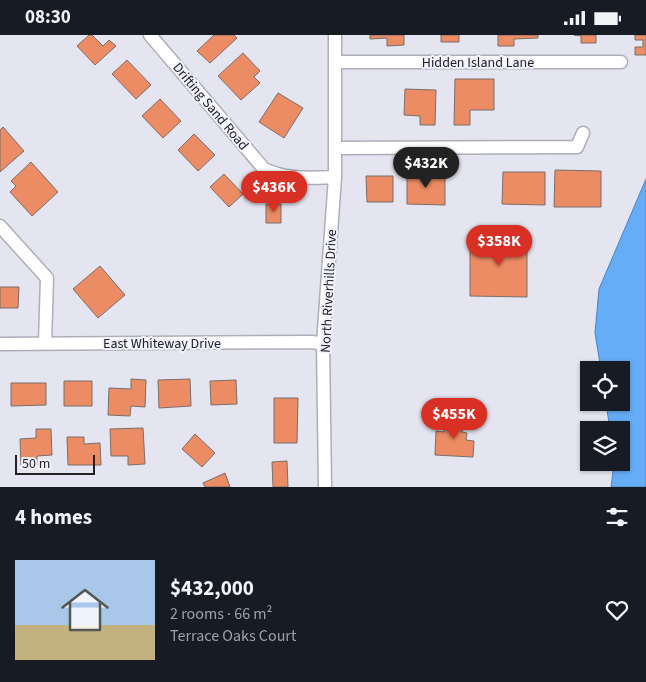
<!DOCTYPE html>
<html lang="en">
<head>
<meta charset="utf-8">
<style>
	body { margin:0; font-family:"Source Sans 3",sans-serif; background:#20242c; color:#f1f3f6; height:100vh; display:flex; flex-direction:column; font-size:19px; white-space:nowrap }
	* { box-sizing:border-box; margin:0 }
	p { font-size:16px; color:#9ea1a6 }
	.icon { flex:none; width:28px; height:28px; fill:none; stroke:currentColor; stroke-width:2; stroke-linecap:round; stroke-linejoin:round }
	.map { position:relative; height:452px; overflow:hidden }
	.details { display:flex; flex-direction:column; background:#171b24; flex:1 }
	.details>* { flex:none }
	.tools { position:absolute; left:580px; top:326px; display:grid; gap:10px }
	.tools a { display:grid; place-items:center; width:50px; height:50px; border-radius:0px; background:#171b24; box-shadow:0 1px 4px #0004; font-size:25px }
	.scale { position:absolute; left:15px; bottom:12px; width:80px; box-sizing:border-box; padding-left:5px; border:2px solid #222226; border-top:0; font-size:14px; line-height:18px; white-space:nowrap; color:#222226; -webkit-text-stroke:4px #f1f2fe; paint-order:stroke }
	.price { position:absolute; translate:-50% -42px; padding:0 11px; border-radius:18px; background:#d93025; color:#fff; font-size:16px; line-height:32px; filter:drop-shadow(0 1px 2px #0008) }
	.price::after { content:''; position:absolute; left:50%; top:30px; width:15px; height:11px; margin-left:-8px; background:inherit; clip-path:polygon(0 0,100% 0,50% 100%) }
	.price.active { background:#222; color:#fff }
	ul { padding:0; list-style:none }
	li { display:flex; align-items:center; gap:15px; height:125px; padding:0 15px }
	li+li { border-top:1px solid #363941 }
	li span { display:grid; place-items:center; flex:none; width:140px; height:100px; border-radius:0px; color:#555 }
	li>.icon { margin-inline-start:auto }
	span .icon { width:60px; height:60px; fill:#fffc; stroke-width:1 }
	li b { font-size:21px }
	h2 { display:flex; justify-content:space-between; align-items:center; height:60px; padding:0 15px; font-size:21px }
	.status { display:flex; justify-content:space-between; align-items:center; height:35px; padding:0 25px; background:#171b24; direction:ltr }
	.status svg { height:14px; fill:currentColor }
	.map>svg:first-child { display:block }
	.water { fill:#65adf6; stroke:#5183b8 }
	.building { fill:#ec8c64; stroke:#796e69 }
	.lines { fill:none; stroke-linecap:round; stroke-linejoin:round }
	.minor-casing { stroke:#adaeb9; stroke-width:15 }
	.minor { stroke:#fff; stroke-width:12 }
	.labels { text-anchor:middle; stroke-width:4; stroke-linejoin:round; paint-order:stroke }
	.street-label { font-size:14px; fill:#222226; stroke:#f1f2fe }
</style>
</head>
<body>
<div class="status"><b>08:30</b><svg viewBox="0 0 49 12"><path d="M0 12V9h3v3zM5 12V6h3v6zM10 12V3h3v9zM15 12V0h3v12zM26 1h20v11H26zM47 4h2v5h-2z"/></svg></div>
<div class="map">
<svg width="646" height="452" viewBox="0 0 646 452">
	<rect width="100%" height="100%" fill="#e4e5f0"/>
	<path class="water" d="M646,144V452H611L614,428H621V395H610L606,368H621V335H601L595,298L599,254Z"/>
	<path class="building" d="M89,0H92L103,11L109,5L116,11L95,30L77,11Z
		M214,0H234L237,3L210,28L197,16Z
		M370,0H404V10L387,11V3L370,4Z
		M441,0H459V7H441Z
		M498,0H538V3L514,4V11H498Z
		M574,0H596V8H581V1Z
		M635,0H646V20H635V12H643V5H635Z
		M243,18L260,36L254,42L260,48L241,65L218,41Z
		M127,25L151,50L136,64L112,39Z
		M455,44H494V75H470V90H454Z
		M405,54L436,55L435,90H420V81L404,80Z
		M278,58L303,73L284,103L259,87Z
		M160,64L181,86L163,103L142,81Z
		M3,92L24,116L0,137V95Z
		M194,99L215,120L198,136L178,115Z
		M31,127L58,157L32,181L10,157L16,151L11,146Z
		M555,135L601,136V172H554Z
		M503,137H545V170L502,169Z
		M407,138L445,139V170L407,169Z
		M224,139L243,159L229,172L210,152Z
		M366,141H393V167H367Z
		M266,169H281V188H266Z
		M470,203H527V262L470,261Z
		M100,231L125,260L98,283L73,254Z
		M0,252H19L18,273H0Z
		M131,344L146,345L145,372L131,371L130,381L108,380L109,353L131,354Z
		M190,344L191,371L159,373L158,345Z
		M236,345L237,369L211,370L210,346Z
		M64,346H92V371H64Z
		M11,348H46V370L11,371Z
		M274,363H298L297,408H274Z
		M445,381L463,382L462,397L467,398L466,405L474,406L473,422L435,420L436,396L444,397Z
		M143,393L145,429L128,430V421H111L110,394Z
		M36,394H51L52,420L37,421V430H21L20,404L36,403Z
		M195,399L215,418L202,432L182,414Z
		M67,402H84V409L100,408L101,430H68Z
		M287,426L288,452H273L272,427Z
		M225,438L230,452H205L203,448Z"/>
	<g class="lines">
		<g class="minor-casing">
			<path id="minor" d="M150,0L264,134C287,145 310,143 335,142
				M335,27H621
				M335,113L577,112L583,98
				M0,191L47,243L45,308
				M0,309L312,307L323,309
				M325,452L323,309L335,142V0"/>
		</g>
		<use href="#minor" class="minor"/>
	</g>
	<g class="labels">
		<g class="street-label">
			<text x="478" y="32">Hidden Island Lane</text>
			<text transform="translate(211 71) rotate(50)" y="5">Drifting Sand Road</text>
			<text transform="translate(328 256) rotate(-87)" y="5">North Riverhills Drive</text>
			<text x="162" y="313">East Whiteway Drive</text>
		</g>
	</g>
</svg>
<div class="tools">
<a><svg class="icon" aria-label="locate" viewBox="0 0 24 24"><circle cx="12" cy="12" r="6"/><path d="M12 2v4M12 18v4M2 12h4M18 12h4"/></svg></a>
<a><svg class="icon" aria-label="layers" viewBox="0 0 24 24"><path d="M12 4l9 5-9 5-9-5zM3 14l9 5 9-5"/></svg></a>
</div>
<div class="scale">50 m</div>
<b class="price active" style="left:426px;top:154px">$432K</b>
<b class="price" style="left:274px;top:178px">$436K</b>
<b class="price" style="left:499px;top:232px">$358K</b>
<b class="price" style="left:454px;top:405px">$455K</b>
</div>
<section class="details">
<h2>4 homes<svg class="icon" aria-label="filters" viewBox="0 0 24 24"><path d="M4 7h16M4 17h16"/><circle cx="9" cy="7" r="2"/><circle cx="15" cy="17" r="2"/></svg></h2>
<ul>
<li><span style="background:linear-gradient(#a9c7e8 65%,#c2b280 0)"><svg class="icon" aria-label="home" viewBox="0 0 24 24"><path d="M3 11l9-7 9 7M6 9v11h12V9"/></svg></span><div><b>$432,000</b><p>2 rooms · 66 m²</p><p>Terrace Oaks Court</p></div><svg class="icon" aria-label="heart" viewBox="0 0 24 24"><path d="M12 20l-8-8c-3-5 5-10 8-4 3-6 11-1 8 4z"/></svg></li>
</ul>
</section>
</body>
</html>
